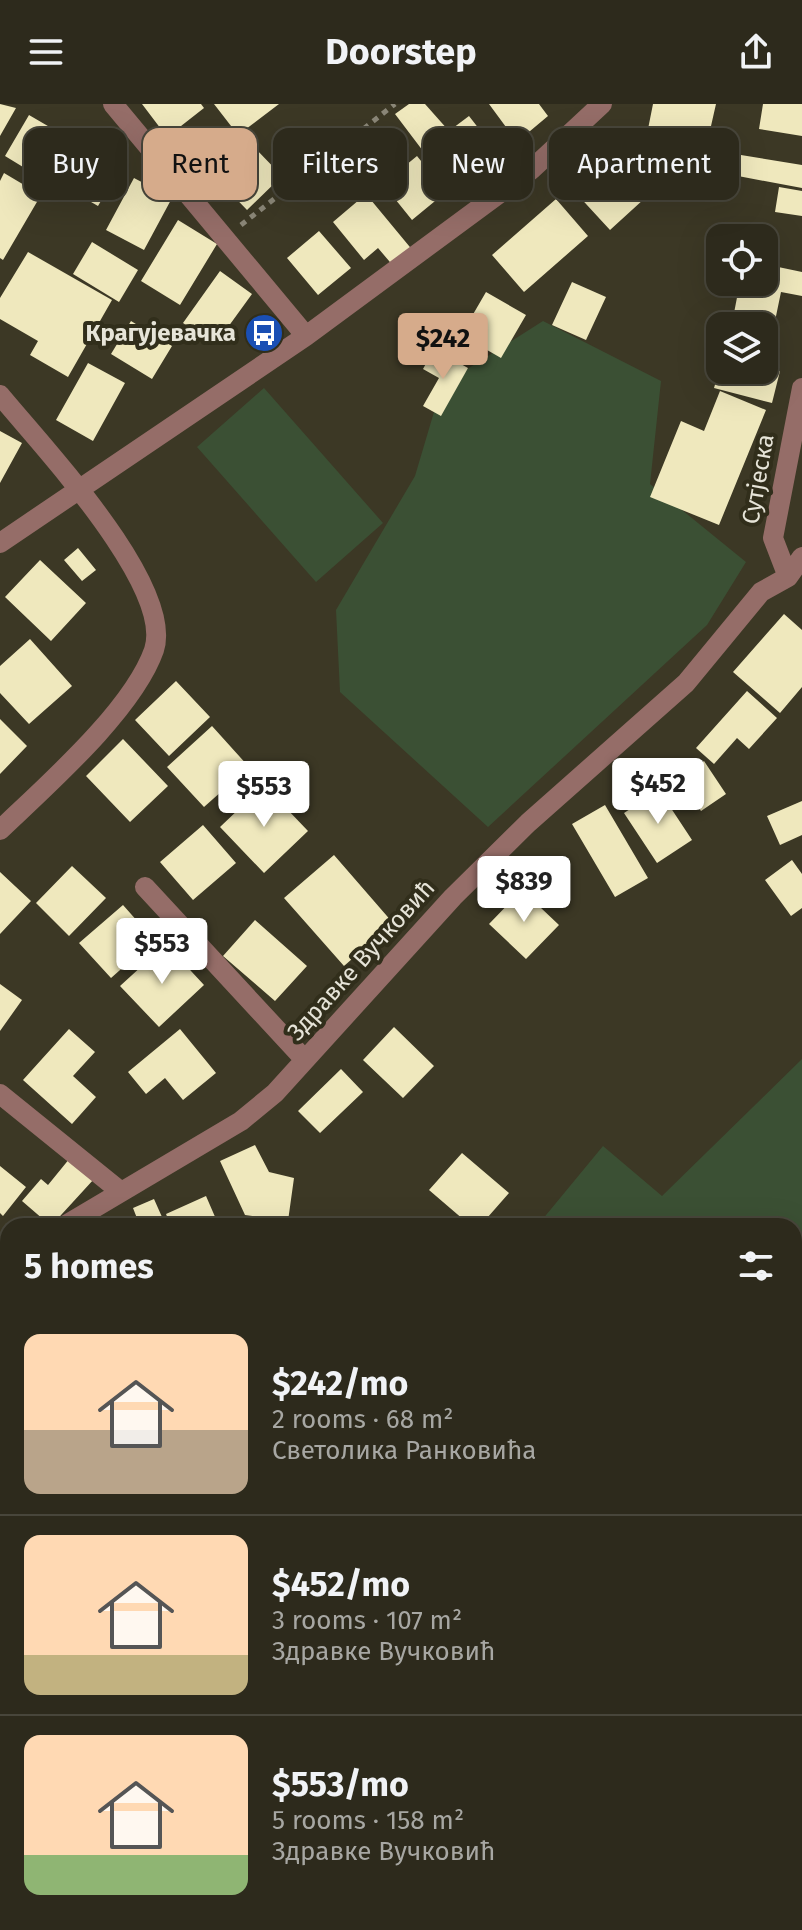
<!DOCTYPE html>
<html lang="en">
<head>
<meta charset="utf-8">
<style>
	body { margin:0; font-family:"Fira Sans",sans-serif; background:#353225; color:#f1f3f6; height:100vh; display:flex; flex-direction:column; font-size:30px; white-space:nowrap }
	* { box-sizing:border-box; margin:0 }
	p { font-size:26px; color:#a7a7a3 }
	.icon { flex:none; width:44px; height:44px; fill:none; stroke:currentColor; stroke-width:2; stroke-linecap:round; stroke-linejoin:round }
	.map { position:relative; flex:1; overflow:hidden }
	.side { position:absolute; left:0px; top:1114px; width:802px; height:712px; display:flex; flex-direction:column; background:#2d2a1c; border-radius:24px 24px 0 0; box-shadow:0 8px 32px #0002,0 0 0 2px #48463b }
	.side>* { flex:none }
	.top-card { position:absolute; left:24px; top:24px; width:754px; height:72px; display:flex; gap:16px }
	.controls { position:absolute; left:706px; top:120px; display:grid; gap:16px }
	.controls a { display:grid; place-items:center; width:72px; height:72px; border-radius:16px; background:#2d2a1c; box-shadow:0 8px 32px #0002,0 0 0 2px #48463b; font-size:40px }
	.price { position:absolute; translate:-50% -68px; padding:0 18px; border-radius:8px; background:#fff; color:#222; font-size:26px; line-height:52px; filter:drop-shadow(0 2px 4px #0008) }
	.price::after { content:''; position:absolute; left:50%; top:48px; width:24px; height:18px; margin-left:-12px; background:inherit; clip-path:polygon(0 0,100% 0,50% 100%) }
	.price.current { background:#d6ab8b; color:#111 }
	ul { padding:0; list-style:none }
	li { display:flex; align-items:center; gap:24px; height:200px; padding:0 24px }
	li+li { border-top:2px solid #48463b }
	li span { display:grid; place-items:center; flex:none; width:224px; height:160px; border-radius:16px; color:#555 }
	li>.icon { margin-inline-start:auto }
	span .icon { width:96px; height:96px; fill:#fffc; stroke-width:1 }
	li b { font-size:34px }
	h2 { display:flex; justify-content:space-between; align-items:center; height:96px; padding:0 24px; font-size:34px }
	.tag { padding:0 28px; border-radius:16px; background:#2d2a1c; box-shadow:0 8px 32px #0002,0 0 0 2px #48463b; font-size:28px; line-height:72px }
	.tag.current { background:#d6ab8b; color:#111 }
	header { display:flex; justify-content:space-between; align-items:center; height:104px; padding:0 24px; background:#2d2a1c; font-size:36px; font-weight:700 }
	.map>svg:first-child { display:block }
	.green { fill:#3b5034 }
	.building { fill:#efe8bd }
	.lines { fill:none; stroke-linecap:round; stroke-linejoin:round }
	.path { stroke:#8b8778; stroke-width:5; stroke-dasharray:6 6; stroke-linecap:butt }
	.minor { stroke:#956d68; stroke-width:20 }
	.labels { text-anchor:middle; stroke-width:8; stroke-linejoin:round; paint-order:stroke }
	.poi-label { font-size:24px; font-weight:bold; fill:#e6e4d8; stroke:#312e1b; text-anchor:end }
	.street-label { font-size:24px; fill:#e6e4d8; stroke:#312e1b }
</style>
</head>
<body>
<header><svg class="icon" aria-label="menu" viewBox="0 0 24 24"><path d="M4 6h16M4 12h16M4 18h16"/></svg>Doorstep<svg class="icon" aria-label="share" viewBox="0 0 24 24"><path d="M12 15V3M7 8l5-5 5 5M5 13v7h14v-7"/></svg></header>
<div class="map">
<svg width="802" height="1826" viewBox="0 0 802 1826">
	<rect width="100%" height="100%" fill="#3c3825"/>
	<path class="green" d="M543,217L661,277L650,380L746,458L707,521L488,723L340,588L336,506L415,372L442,281Z
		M264,284L383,419L316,478L197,343Z
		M802,955V1138L794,1148V1122H537L603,1042L662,1092Z"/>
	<path class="building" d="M0,0L16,4L0,32Z
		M142,0H201L204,4L167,33Z
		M214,0H279L238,31Z
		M409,0H425L449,27L469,12L497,48L464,74L435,37L423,47L395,10Z
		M489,0H539L548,12L517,38Z
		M653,0H716L706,44L647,30Z
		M763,0H802V32L759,25Z
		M29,11L65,32L41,74L5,52Z
		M374,25L392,47L363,70L345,49Z
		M84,36L123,59L98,102L58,79Z
		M253,42L282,72L247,106L218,76Z
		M741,51L802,61V84L738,72Z
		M417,52L446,88L412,116L383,80Z
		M609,57L644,95L610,126L575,88Z
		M4,69L41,91L3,156L0,154V77Z
		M134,74L172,94L144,146L106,126Z
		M779,83L802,87V112L775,108Z
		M366,90L414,148L395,164L378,144L364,156L333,118Z
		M556,95L588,132L524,188L492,151Z
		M178,116L217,140L180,201L141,177Z
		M319,127L351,164L318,191L287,154Z
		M92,138L138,166L119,198L73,170Z
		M28,148L112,196L68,273L30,251L38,237L0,215V194Z
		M764,160L802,168V192L781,188L775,217L734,209L740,178H764Z
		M220,167L252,190L215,241L183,219Z
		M572,178L606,193L586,236L552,221Z
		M486,188L526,211L501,254L461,231Z
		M722,213L753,221V222H720Z
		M131,217L172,242L152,275L111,250Z
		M764,224L779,228L770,262L764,260Z
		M434,245L468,264L441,312L423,302L439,274L423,265Z
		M88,259L125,279L93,337L56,316Z
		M764,263L780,267L772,299L714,284L719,267L737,271L738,266H764Z
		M720,287L766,306L719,421L650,393L681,317L704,327Z
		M0,327L22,339L0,379Z
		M78,444L96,466L82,477L64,456Z
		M40,456L86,499L51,537L5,493Z
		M784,510L802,526V583L780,609L733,568Z
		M30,535L72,582L29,620L0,589V562Z
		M176,577L210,613L169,652L135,616Z
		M747,587L777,614L749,645L737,634L714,660L696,644Z
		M0,615L27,642L0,670Z
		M212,622L249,663L204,703L167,663Z
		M123,635L168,682L130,718L86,672Z
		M704,657L726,690L701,707L679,674Z
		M264,681L308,727L264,769L220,723Z
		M659,686L692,736L657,759L624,709Z
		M802,697V731L780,741L767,712Z
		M605,701L648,774L615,793L572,720Z
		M203,721L236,759L193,796L160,758Z
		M334,751L393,819L344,862L284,794Z
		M792,756L802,770V804L791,812L765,776Z
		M72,762L106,794L69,832L36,799Z
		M0,768L31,797L0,830Z
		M522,786L559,821L526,855L489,820Z
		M123,801L154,836L111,874L79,839Z
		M255,816L307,862L275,897L223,852Z
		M166,840L204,881L159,923L120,882Z
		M0,880L22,896L0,927Z
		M394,923L434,962L403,994L363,956Z
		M69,925L95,948L73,972L96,993L72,1020L23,976Z
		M180,925L216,969L183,996L165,974L146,990L128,968Z
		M341,965L363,988L320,1029L298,1007Z
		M255,1041L269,1068L294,1074L288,1117L245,1111L220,1057Z
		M462,1049L509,1089L480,1122H471L429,1086Z
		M70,1054L94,1075L51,1122L22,1097L41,1075L48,1081Z
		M0,1062L26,1083L3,1112L0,1109Z
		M206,1092L219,1122H171L166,1110Z
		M154,1095L166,1122H140L133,1104Z
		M802,1508V1544L794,1536V1515Z
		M0,1548L8,1558V1618L0,1624Z
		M226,1818H283L292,1826H235Z
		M528,1818H571L578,1826H534Z"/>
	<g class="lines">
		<path class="path" d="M241,121L395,0"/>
		<path class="minor" d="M113,0L306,232
			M0,291C40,340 175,482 154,546C133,606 47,681 0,726
			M0,439L306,232L531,66L602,0
			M788,473L773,434L802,284
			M145,783L305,956
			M0,990L120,1087
			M64,1122L241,1017L275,989L453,793L528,719L686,579L761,488L788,473L802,453
			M0,1172L8,1166
			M0,1349L8,1281
			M794,1481L802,1471
			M452,1818L458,1826
			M350,1826L354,1818"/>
	</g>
	<defs>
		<g id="bus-disc" transform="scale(2)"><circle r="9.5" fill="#1a4fb4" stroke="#312e1b"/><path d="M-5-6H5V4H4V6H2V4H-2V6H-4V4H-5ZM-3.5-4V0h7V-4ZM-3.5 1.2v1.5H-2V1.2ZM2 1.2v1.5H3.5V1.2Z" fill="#fff"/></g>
	</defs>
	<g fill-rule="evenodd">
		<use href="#bus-disc" x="264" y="229"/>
	</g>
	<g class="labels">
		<g class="poi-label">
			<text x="236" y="237">Крагујевачка</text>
		</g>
		<g class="street-label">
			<text transform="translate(758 375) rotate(-80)" y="8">Сутјеска</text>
			<text transform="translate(361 856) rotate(-48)" y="8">Здравке Вучковић</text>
		</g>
	</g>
</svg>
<div class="controls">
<a><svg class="icon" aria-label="locate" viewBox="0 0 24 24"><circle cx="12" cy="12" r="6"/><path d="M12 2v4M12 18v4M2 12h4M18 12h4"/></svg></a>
<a><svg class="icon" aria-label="layers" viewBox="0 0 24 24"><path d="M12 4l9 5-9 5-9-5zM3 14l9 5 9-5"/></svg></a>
</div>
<b class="price current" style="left:443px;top:277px">$242</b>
<b class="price" style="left:658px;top:722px">$452</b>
<b class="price" style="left:264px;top:725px">$553</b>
<b class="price" style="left:524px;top:820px">$839</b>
<b class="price" style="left:162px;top:882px">$553</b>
<div class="top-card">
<a class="tag">Buy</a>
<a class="tag current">Rent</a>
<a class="tag">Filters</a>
<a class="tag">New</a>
<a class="tag">Apartment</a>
</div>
<section class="side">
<h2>5 homes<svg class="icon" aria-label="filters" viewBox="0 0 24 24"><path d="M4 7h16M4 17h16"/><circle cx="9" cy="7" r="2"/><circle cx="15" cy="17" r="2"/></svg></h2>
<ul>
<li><span style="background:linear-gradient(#ffd9b3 60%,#b9a48a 0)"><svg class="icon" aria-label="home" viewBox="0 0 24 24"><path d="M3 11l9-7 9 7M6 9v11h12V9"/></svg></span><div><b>$242/mo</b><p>2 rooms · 68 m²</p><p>Светолика Ранковића</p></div></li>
<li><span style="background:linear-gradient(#ffd9b3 75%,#c2b280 0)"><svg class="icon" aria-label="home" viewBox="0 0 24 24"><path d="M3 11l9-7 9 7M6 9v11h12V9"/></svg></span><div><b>$452/mo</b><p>3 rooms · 107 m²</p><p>Здравке Вучковић</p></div></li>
<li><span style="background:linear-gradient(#ffd9b3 75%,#8fb573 0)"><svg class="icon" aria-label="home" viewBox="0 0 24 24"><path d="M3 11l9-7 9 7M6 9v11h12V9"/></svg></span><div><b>$553/mo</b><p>5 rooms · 158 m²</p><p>Здравке Вучковић</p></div></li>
</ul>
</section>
</div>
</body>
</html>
